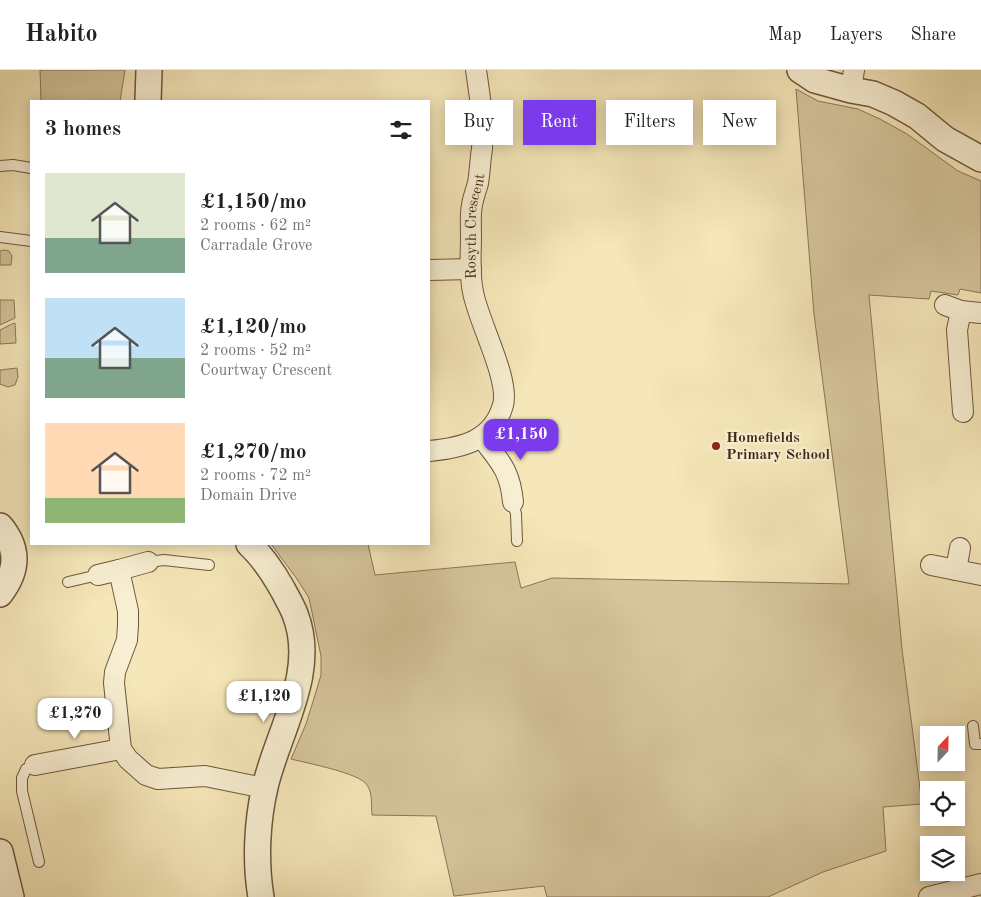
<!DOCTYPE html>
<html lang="en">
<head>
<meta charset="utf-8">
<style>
	body { margin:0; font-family:"Old Standard TT",serif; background:#f6f6f6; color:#202124; height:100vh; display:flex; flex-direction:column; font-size:19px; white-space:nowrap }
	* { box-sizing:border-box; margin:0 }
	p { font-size:16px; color:#757577 }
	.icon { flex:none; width:28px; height:28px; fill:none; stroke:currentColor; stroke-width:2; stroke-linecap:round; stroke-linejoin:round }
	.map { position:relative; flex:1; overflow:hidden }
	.details { position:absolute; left:30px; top:30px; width:400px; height:445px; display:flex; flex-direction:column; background:#fff; border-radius:0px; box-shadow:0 2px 12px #0003 }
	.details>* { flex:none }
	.hud { position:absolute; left:445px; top:30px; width:460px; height:45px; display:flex; gap:10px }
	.needle { width:32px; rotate:22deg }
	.controls { position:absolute; left:920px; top:656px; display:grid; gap:10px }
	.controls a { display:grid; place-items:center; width:45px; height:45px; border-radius:0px; background:#fff; box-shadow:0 2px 12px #0003; font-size:25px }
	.price { position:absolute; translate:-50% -42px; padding:0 11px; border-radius:10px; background:#fff; color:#222; font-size:16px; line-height:32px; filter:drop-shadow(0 1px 2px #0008) }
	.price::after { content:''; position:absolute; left:50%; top:30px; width:15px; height:11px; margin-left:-8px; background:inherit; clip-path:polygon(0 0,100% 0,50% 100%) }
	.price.active { background:#7c3aed; color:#fff }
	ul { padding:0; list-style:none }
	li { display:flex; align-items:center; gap:15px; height:125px; padding:0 15px }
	li span { display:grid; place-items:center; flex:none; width:140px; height:100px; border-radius:0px; color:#555 }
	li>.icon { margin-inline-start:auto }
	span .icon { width:60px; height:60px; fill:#fffc; stroke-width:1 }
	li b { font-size:21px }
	h2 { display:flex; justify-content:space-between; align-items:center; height:60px; padding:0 15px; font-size:21px }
	.chip { padding:0 18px; border-radius:0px; background:#fff; box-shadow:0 2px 12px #0003; font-size:18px; line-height:45px }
	.chip.active { background:#7c3aed; color:#fff }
	header { display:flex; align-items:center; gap:30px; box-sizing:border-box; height:70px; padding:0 25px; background:#fff; border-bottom:1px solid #e0e0e0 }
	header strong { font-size:24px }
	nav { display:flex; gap:28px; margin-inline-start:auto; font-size:18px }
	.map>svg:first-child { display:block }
	.green { fill:#d6c69d; stroke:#8c7658 }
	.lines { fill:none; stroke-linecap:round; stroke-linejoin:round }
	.service-casing { stroke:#6e573c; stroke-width:12 }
	.minor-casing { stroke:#6e573c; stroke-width:22 }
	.tertiary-casing { stroke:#6e573c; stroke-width:28 }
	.service { stroke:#f8efd2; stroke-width:10 }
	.minor { stroke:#f8efd2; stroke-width:20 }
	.tertiary { stroke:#f8efd2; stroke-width:25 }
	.poi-dot { fill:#8f2418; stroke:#f8efd2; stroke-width:2 }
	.labels { text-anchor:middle; stroke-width:4.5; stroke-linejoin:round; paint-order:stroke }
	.street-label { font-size:15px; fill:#412713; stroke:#f8efd2 }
	.poi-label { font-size:15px; font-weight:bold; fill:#412713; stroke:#f8efd2; text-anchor:start }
</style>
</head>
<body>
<header>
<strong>Habito</strong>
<nav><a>Map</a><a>Layers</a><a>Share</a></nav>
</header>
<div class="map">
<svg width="981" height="827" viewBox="0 0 981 827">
	<rect width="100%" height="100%" fill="#f5e7b9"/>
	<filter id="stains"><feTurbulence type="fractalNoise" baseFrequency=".004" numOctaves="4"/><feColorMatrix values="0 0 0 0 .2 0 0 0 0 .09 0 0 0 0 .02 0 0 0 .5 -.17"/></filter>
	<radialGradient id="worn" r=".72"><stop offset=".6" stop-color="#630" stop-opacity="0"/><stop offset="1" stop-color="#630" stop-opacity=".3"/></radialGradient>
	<path class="green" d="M40,0H125L120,31H41Z
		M796,19L818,31L858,39L880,49L907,64L958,101L981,111V223L960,219L958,225L931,221L929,229L869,225L902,579L922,734L883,737L886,781L823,802L768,827H547L544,816L454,826L436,746L372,745C371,736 373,723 367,715C360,703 306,693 291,689L306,654L315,625L321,605V586L309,528L297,509L271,474H368L375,505L515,492L521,518L552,508L849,514L814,244Z
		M4,180L9,181L12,186L11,195H0V181Z
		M0,230H14L15,248L0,255Z
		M15,253L16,273L0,274V260L12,254Z
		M17,298L18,307L15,315L8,317L0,314V300Z"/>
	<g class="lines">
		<g class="service-casing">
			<path id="service" d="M0,96L13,95L31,98
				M0,167L31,171
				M513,432L516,444L517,471
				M148,492L164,490L209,495
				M68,512L98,505
				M973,656L975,674H981
				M35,695L26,699L22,708V721L39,792"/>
		</g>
		<g class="minor-casing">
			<g id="minor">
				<path d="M851,20L854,0"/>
				<path d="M429,200L471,199"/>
				<path d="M945,235L961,241L981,243"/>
				<path d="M961,241L957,260L963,342"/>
				<path d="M482,368C500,392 510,400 513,432"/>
				<path id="s1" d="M429,381C462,378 493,371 503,335C510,309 478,251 473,222C469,204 471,184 471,166C471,156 470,145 472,135C473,128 476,121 478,113C480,102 480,90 482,79C484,52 480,27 476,0"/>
				<path d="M148,492L119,500L128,541V555L127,570L115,602L114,613L121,679L128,689L146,705L158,709L205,706L264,718"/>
				<path d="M931,495L981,505"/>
				<path d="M956,500L960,478"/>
				<path d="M98,505L119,500"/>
				<path d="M35,695L121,679"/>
				<path d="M929,827L981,814"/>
			</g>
		</g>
		<g class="tertiary-casing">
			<path id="tertiary" d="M800,0L815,10L851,20L873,24L894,33L917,46L945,69L981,89
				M148,31L149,0
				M0,456C4,460 6,464 9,469C19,489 13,507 0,524
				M249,474C262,486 274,504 283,520C287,528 292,536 295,544C318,602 278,661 265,717C257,751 255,792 261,827
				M0,782L11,827"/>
		</g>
		<use href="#service" class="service"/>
		<use href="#minor" class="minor"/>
		<use href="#tertiary" class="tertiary"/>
	</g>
	<circle class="poi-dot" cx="716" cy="376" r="5"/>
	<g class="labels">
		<g class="street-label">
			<text dy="5" stroke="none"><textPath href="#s1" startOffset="278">Rosyth Crescent</textPath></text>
		</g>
		<g class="poi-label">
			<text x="726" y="372">Homefields<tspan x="726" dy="17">Primary School</tspan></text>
		</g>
	</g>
	<rect width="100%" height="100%" filter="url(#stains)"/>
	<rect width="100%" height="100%" fill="url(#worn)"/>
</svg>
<div class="controls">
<a><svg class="needle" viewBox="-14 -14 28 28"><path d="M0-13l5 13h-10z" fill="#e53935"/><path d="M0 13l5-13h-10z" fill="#757577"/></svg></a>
<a><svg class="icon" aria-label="locate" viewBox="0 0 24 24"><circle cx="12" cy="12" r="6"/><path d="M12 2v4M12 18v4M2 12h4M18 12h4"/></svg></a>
<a><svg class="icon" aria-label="layers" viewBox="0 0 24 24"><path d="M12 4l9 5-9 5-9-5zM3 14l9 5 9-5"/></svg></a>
</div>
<b class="price active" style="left:521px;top:391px">£1,150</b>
<b class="price" style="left:264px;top:653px">£1,120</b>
<b class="price" style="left:75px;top:670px">£1,270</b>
<div class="hud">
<a class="chip">Buy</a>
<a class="chip active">Rent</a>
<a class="chip">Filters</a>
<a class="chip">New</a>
</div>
<section class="details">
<h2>3 homes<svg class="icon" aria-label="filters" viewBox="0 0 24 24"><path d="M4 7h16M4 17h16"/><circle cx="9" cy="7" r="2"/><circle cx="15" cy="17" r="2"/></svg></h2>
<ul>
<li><span style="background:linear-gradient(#dfe7d0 65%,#7fa58c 0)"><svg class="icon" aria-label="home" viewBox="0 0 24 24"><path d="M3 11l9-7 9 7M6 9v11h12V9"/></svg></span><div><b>£1,150/mo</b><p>2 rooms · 62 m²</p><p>Carradale Grove</p></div></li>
<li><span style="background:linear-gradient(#bfe0f5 60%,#7fa58c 0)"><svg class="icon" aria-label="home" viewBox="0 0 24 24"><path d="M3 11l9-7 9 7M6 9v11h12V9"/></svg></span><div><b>£1,120/mo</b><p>2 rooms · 52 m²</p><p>Courtway Crescent</p></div></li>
<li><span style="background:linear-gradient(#ffd9b3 75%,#8fb573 0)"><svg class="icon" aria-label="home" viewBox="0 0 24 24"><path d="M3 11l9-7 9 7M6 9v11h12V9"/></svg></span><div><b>£1,270/mo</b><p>2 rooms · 72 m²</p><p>Domain Drive</p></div></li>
</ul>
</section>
</div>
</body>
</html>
